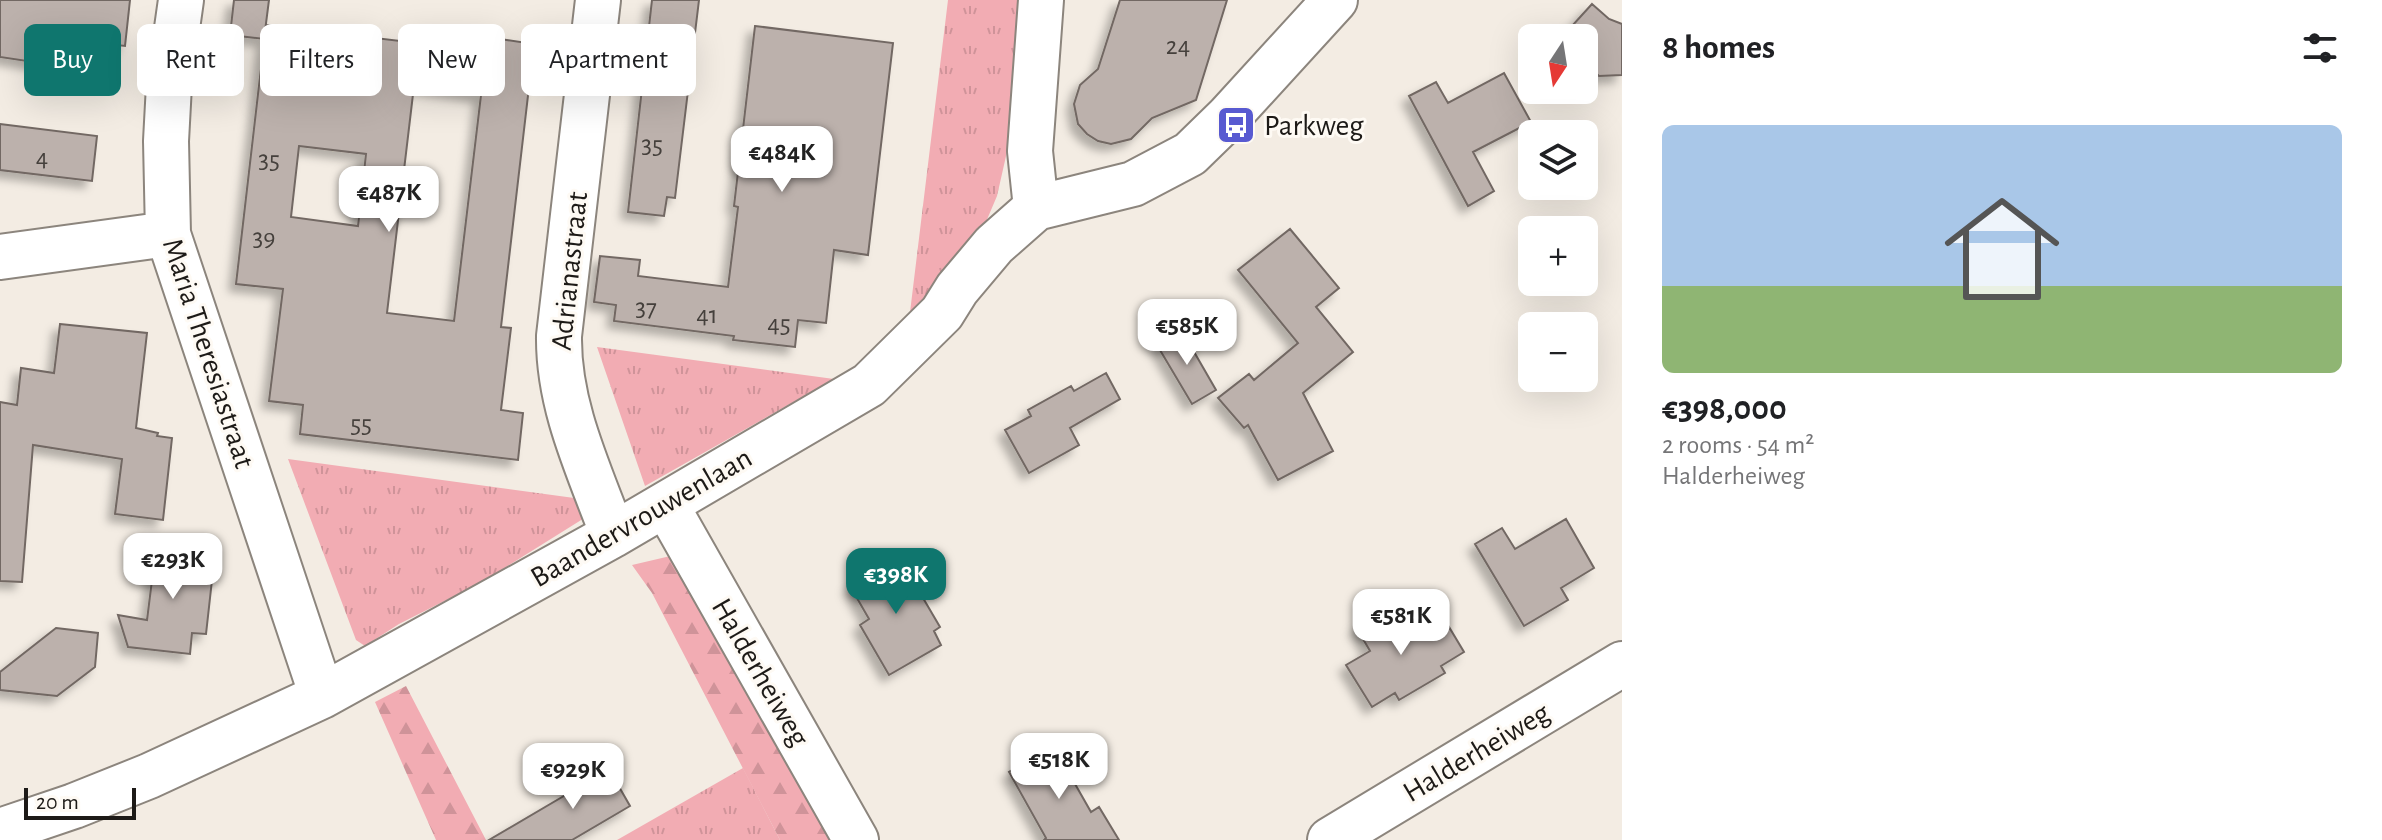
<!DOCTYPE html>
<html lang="en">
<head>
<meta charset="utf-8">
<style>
	body { margin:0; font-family:"Alegreya Sans",sans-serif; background:#f2f2f2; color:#202124; height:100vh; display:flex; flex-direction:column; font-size:30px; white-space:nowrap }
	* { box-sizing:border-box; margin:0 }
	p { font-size:26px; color:#757577 }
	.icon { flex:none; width:44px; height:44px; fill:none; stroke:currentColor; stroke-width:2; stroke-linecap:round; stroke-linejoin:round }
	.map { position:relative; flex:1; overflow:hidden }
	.side { display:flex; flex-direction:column; background:#fff; width:760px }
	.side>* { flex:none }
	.guide { position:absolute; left:24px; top:24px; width:760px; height:72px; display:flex; gap:16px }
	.needle { width:52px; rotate:192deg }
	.tools { position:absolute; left:1518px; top:24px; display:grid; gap:16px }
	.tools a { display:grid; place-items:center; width:80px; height:80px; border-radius:12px; background:#fff; box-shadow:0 8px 32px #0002; font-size:40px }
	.scale { position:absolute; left:24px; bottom:20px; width:112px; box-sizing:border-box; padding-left:8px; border:4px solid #1d1a17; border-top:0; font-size:22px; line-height:28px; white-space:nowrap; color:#1d1a17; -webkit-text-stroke:6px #fefaf4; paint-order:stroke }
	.price { position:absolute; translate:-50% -68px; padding:0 18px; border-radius:16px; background:#fff; color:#222; font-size:26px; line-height:52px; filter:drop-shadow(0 2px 4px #0008) }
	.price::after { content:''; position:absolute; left:50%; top:48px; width:24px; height:18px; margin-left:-12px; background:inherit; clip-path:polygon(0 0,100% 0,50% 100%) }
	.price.active { background:#0f766e; color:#fff }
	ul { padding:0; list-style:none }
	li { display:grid; align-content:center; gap:16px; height:424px; padding:0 40px }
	li span { display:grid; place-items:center; height:248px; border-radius:12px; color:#555 }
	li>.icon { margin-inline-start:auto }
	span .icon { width:144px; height:144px; fill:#fffc; stroke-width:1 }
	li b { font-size:34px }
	h2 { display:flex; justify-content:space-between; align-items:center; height:96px; padding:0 40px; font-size:34px }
	.pill { padding:0 28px; border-radius:12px; background:#fff; box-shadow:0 8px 32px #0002; font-size:28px; line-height:72px }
	.pill.active { background:#0f766e; color:#fff }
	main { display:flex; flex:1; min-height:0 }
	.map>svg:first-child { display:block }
	.grass { fill:url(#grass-tufts) }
	.forest { fill:url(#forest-firs) }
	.building { fill:#bcb1ac; stroke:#726863; stroke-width:2; fill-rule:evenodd; filter:url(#shadow) }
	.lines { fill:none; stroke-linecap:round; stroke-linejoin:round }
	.minor-casing { stroke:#8c857d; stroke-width:48 }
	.minor { stroke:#fff; stroke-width:44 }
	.labels { text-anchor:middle; stroke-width:6; stroke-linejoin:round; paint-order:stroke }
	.number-label { font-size:26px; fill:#45403c }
	.poi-label { font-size:30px; fill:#1d1a17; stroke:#fefaf4; text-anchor:start }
	.street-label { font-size:30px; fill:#1d1a17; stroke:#fefaf4 }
</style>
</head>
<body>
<main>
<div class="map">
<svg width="1622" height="840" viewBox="0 0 1622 840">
	<defs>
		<pattern id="grass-tufts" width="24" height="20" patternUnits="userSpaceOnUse" patternTransform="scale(2)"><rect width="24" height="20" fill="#f2acb3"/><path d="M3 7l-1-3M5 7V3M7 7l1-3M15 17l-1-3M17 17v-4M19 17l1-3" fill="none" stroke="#cf9399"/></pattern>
		<pattern id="forest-firs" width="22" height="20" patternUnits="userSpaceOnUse" patternTransform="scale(2)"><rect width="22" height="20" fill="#f2acb3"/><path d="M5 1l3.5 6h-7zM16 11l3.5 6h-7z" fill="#cf9399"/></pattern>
		<filter id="shadow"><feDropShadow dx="-7" dy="7" stdDeviation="4" flood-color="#0004"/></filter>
	</defs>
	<rect width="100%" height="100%" fill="#f3ece3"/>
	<path class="grass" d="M948,0H1026L1011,134L997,196L963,276L907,337Z
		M597,347L834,379L645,486Z
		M288,459L589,500L586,517L482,582L399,624L365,646L356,640Z
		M743,768L780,840H617Z"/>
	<path class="forest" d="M679,554L830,840H780L652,593L632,565Z
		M406,686L486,840H436L375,702Z"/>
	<path class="building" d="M0,0H130L125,46L108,44L104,75L66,70L67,67L0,57Z
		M234,0H269L264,39L230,35Z
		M652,0H699L675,198L667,197L664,216L628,212Z
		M1120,0H1227L1196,100L1152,118L1131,139L1111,144L1098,141L1087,134L1078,124L1074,104L1080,85L1098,69Z
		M1592,4L1609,19L1622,24V75L1599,76L1584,62V38H1561Z
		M266,25L492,52L493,38L534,44L501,327L511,328L501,410L523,413L518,460L300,434L303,405L269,401L283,289L236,284ZM414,86L481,95L454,321L387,313ZM299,146L366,154L358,226L291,217Z
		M755,26L893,43L868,255L834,250L826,323L798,320L795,347L733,340L734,336L614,321L616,305L594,302L600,256L640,260L638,276L728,287L738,207L734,206Z
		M1504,73L1531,122L1473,152L1494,191L1468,206L1409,96L1436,82L1448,103Z
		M0,124L97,136L92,181L0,170Z
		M1290,229L1339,288L1316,307L1353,352L1303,393L1333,451L1278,480L1248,425L1244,428L1218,398L1249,374L1254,380L1298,343L1238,270Z
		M60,324L147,333L136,428L158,433L157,436L172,438L163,520L115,514L122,459L33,445L22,582L0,581V402L17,405L21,368L54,373Z
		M1182,331L1216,390L1192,404L1157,345Z
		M1106,373L1120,399L1070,428L1079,445L1029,473L1005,430L1031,416L1028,410L1071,386L1074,391Z
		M1566,519L1594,568L1561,588L1568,600L1524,626L1475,544L1502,528L1515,549Z
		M157,540L196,544L194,560L214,562L206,634L192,633L190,654L128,647L118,615L147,620Z
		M899,557L940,627L934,631L941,645L889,675L860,625L869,619L850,586Z
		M1389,607L1404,631L1416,624L1420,631L1443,617L1464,652L1441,666L1445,673L1399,700L1395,693L1372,707L1346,665L1370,651L1356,627Z
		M56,628L98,633L95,667L57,696L0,690V672Z
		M1054,747L1091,812L1099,807L1119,840H1044L1046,838L1009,772Z
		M606,764L630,806L572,840H489L574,790L570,784Z"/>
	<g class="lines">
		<g class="minor-casing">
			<path id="minor" d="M181,0L169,85L166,141L168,234L322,696
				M598,0L559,336C558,406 589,470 613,535
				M1036,208L1030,151L1041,0
				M0,257L168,234
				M666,505L856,840
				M0,831L74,806L149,776L322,696L613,535L869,385L942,313L957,289L994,245L1036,208L1133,184L1190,154L1228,117L1335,0
				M1330,840L1622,664"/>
		</g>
		<use href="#minor" class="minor"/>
	</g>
	<defs>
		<g id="bus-square" transform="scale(2)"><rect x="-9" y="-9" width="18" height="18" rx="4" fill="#585ad1" stroke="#fefaf4"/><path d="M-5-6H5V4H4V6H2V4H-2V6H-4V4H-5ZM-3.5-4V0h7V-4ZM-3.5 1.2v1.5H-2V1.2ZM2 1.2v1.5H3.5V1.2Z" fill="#fff"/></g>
	</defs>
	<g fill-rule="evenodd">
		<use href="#bus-square" x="1236" y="125"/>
	</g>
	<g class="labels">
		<g class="number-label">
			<text x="1178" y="54">24</text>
			<text x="652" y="153">35</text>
			<text x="42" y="166">4</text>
			<text x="269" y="168">35</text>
			<text x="264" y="246">39</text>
			<text x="646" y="316">37</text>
			<text x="707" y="323">41</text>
			<text x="779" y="332">45</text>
			<text x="361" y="432">55</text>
		</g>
		<g class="poi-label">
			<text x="1264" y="135">Parkweg</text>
		</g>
		<g class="street-label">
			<text transform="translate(569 271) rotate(-84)" y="10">Adrianastraat</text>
			<text transform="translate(209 353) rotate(72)" y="10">Maria Theresiastraat</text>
			<text transform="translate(641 517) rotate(-30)" y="10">Baandervrouwenlaan</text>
			<text transform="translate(761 672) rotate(60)" y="10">Halderheiweg</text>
			<text transform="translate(1476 752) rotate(-31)" y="10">Halderheiweg</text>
		</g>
	</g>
</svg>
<div class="tools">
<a><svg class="needle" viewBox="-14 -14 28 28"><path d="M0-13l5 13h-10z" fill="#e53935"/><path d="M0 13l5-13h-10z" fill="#757577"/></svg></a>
<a><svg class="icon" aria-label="layers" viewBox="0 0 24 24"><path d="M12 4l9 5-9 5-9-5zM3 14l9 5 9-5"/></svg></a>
<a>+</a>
<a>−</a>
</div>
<div class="scale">20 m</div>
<b class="price" style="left:782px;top:194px">€484K</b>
<b class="price" style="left:389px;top:234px">€487K</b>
<b class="price" style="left:1187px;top:367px">€585K</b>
<b class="price" style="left:173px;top:601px">€293K</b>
<b class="price active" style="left:896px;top:616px">€398K</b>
<b class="price" style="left:1401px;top:657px">€581K</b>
<b class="price" style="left:1059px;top:801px">€518K</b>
<b class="price" style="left:573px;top:811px">€929K</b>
<div class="guide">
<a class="pill active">Buy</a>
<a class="pill">Rent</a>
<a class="pill">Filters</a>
<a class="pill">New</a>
<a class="pill">Apartment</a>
</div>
</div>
<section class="side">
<h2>8 homes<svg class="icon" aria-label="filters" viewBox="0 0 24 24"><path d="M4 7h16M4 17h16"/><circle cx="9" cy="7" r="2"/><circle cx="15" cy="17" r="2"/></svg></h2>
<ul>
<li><span style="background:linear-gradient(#a9c7e8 65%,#8fb573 0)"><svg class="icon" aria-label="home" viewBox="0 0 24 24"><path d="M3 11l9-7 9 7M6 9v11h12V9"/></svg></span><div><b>€398,000</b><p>2 rooms · 54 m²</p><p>Halderheiweg</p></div></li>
</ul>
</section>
</main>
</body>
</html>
